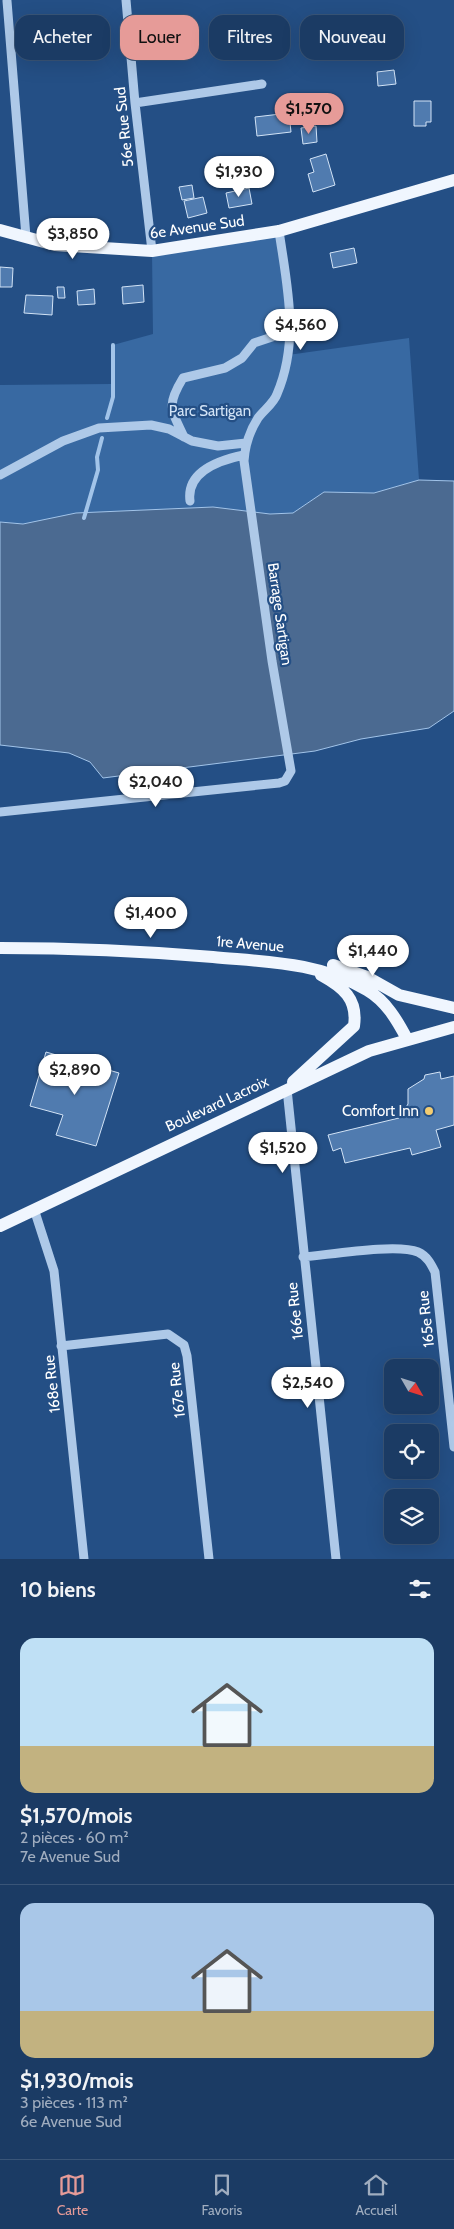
<!DOCTYPE html>
<html lang="fr">
<head>
<meta charset="utf-8">
<style>
	body { margin:0; font-family:Cabin,sans-serif; background:#24426a; color:#f1f3f6; height:100vh; display:flex; flex-direction:column; font-size:19px; white-space:nowrap }
	* { box-sizing:border-box; margin:0 }
	p { font-size:16px; color:#a0adbf }
	.icon { flex:none; width:28px; height:28px; fill:none; stroke:currentColor; stroke-width:2; stroke-linecap:round; stroke-linejoin:round }
	.map { position:relative; height:1559px; overflow:hidden }
	.sheet { display:flex; flex-direction:column; background:#1b3b64; flex:1 }
	.sheet>* { flex:none }
	.hud { position:absolute; left:15px; top:15px; width:425px; height:45px; display:flex; gap:10px }
	.needle { width:32px; rotate:129deg }
	.controls { position:absolute; left:384px; top:1359px; display:grid; gap:10px }
	.controls a { display:grid; place-items:center; width:55px; height:55px; border-radius:10px; background:#1b3b64; box-shadow:0 5px 20px #0002,0 0 0 1px #395578; font-size:25px }
	.price { position:absolute; translate:-50% -42px; padding:0 11px; border-radius:18px; background:#fff; color:#222; font-size:16px; line-height:32px; filter:drop-shadow(0 1px 2px #0008) }
	.price::after { content:''; position:absolute; left:50%; top:30px; width:15px; height:11px; margin-left:-8px; background:inherit; clip-path:polygon(0 0,100% 0,50% 100%) }
	.price.active { background:#e69b98; color:#111 }
	ul { padding:0; list-style:none }
	li { display:grid; align-content:center; gap:10px; height:265px; padding:0 20px }
	li+li { border-top:1px solid #395578 }
	li span { display:grid; place-items:center; height:155px; border-radius:15px; color:#555 }
	li>.icon { margin-inline-start:auto }
	span .icon { width:90px; height:90px; fill:#fffc; stroke-width:1 }
	li b { font-size:21px }
	h2 { display:flex; justify-content:space-between; align-items:center; height:60px; padding:0 20px; font-size:21px }
	.tag { padding:0 18px; border-radius:15px; background:#1b3b64; box-shadow:0 5px 20px #0002,0 0 0 1px #395578; font-size:18px; line-height:45px }
	.tag.active { background:#e69b98; color:#111 }
	.menu { display:flex; justify-content:space-around; align-items:center; height:70px; border-top:1px solid #395578; background:#1b3b64; font-size:14px; color:#a0adbf }
	.menu a { display:grid; justify-items:center; gap:2px }
	.menu .active { color:#e69b98 }
	.map>svg:first-child { display:block }
	.green { fill:#3869a2 }
	.water { fill:#4b6a91; stroke:#a2c4e9 }
	.lines { fill:none; stroke-linecap:round; stroke-linejoin:round }
	.stream { stroke:#a2c4e9; stroke-width:4 }
	.building { fill:#507baf; stroke:#d2e3f6 }
	.minor { stroke:#aec9e8; stroke-width:9 }
	.major { stroke:#f0f6fe; stroke-width:12 }
	.poi-dot { fill:#f3cc71; stroke:#244f85; stroke-width:2 }
	.labels { text-anchor:middle; stroke-width:4.5; stroke-linejoin:round; paint-order:stroke }
	.street-label { font-size:15px; fill:#fff; stroke:#244f85 }
	.park-label { font-size:15px; fill:#d2e3f6; stroke:#244f85 }
	.poi-label { font-size:15px; fill:#fff; stroke:#244f85; text-anchor:end }
</style>
</head>
<body>
<div class="map">
<svg width="454" height="1559" viewBox="0 0 454 1559">
	<rect width="100%" height="100%" fill="#244f85"/>
	<path class="green" d="M279,231L290,303L288,355L409,338L419,480L374,493L324,492L293,513L270,514L213,507L85,513L23,524L0,522V385L112,384L113,345L153,334L152,251Z"/>
	<path class="water" d="M419,480L454,481V711L429,728L361,739L315,751L103,778L90,762L69,753L0,745V522L23,524L76,513L213,507L270,514L293,513L324,492L374,493Z"/>
	<g class="lines">
		<path class="stream" d="M107,418L113,397V345
			M84,518L98,470L97,457L102,438"/>
	</g>
	<path class="building" d="M394,70L396,84L378,86L377,72Z
		M414,101H431V122H426V126H414Z
		M289,113L291,132L257,136L255,117Z
		M316,126L317,142L303,144L301,128Z
		M326,154L335,185L313,192L308,174L314,172L310,159Z
		M192,185L194,198L182,200L179,187Z
		M249,188L252,204L229,208L226,193Z
		M203,197L207,213L188,218L184,201Z
		M354,248L357,263L333,268L330,253Z
		M0,267L13,268L12,287H0Z
		M143,285L144,302L123,304L122,287Z
		M57,287H64L65,298H58Z
		M94,289L95,304L78,305L77,291Z
		M26,295L53,296L52,315L24,313Z
		M46,1052L119,1073L96,1146L56,1135L63,1115L30,1106Z
		M440,1072L441,1079L454,1076V1125L436,1130L441,1147L412,1155L410,1148L345,1163L341,1148L333,1151L328,1135L399,1118L408,1104V1089L424,1079L425,1075Z"/>
	<g class="lines">
		<path class="minor" d="M126,0L135,103L152,251
			M7,1L26,237
			M135,103L262,84
			M184,437C171,409 166,406 183,378L225,368L242,358L254,343L275,336L291,335
			M0,475L63,441L99,428L151,425L169,429L192,441L218,446L246,443
			M190,501C186,471 220,460 244,455
			M0,812L279,783L285,781L291,771L272,661L244,461C245,446 249,432 258,418C264,410 274,403 277,394C300,340 287,286 279,231
			M287,1089L336,1559
			M34,1209L54,1271L84,1559
			M303,1257C328,1255 397,1243 418,1252C427,1256 431,1264 435,1272L454,1447
			M61,1346L168,1334L184,1345L187,1356L209,1559"/>
		<path class="major" d="M0,230L55,245L152,251L279,231L454,180
			M0,948C71,948 142,951 213,957C266,962 319,962 367,990C386,1001 397,1020 407,1039
			M333,965L367,977L399,995L454,1008
			M293,1082L354,1026C358,999 343,987 321,975
			M0,1226L369,1051L454,1027"/>
	</g>
	<circle class="poi-dot" cx="429" cy="1111" r="5"/>
	<g class="labels">
		<g class="street-label">
			<text transform="translate(124 127) rotate(-96)" y="5">56e Rue Sud</text>
			<text transform="translate(197 227) rotate(-8)" y="5">6e Avenue Sud</text>
			<text transform="translate(280 614) rotate(82)" y="5">Barrage Sartigan</text>
			<text transform="translate(250 944) rotate(5)" y="5">1re Avenue</text>
			<text transform="translate(217 1104) rotate(-25)" y="5">Boulevard Lacroix</text>
			<text transform="translate(295 1311) rotate(-96)" y="5">166e Rue</text>
			<text transform="translate(426 1319) rotate(-96)" y="5">165e Rue</text>
			<text transform="translate(52 1384) rotate(-96)" y="5">168e Rue</text>
			<text transform="translate(177 1390) rotate(-96)" y="5">167e Rue</text>
		</g>
		<g class="park-label">
			<text x="210" y="416">Parc Sartigan</text>
		</g>
		<g class="poi-label">
			<text x="419" y="1116">Comfort Inn</text>
		</g>
	</g>
</svg>
<div class="controls">
<a><svg class="needle" viewBox="-14 -14 28 28"><path d="M0-13l5 13h-10z" fill="#e53935"/><path d="M0 13l5-13h-10z" fill="#a0adbf"/></svg></a>
<a><svg class="icon" aria-label="locate" viewBox="0 0 24 24"><circle cx="12" cy="12" r="6"/><path d="M12 2v4M12 18v4M2 12h4M18 12h4"/></svg></a>
<a><svg class="icon" aria-label="layers" viewBox="0 0 24 24"><path d="M12 4l9 5-9 5-9-5zM3 14l9 5 9-5"/></svg></a>
</div>
<b class="price active" style="left:309px;top:135px">$1,570</b>
<b class="price" style="left:239px;top:198px">$1,930</b>
<b class="price" style="left:73px;top:260px">$3,850</b>
<b class="price" style="left:301px;top:351px">$4,560</b>
<b class="price" style="left:156px;top:808px">$2,040</b>
<b class="price" style="left:151px;top:939px">$1,400</b>
<b class="price" style="left:373px;top:977px">$1,440</b>
<b class="price" style="left:75px;top:1096px">$2,890</b>
<b class="price" style="left:283px;top:1174px">$1,520</b>
<b class="price" style="left:308px;top:1409px">$2,540</b>
<div class="hud">
<a class="tag">Acheter</a>
<a class="tag active">Louer</a>
<a class="tag">Filtres</a>
<a class="tag">Nouveau</a>
</div>
</div>
<section class="sheet">
<h2>10 biens<svg class="icon" aria-label="filters" viewBox="0 0 24 24"><path d="M4 7h16M4 17h16"/><circle cx="9" cy="7" r="2"/><circle cx="15" cy="17" r="2"/></svg></h2>
<ul>
<li><span style="background:linear-gradient(#bfe0f5 70%,#c2b280 0)"><svg class="icon" aria-label="home" viewBox="0 0 24 24"><path d="M3 11l9-7 9 7M6 9v11h12V9"/></svg></span><div><b>$1,570/mois</b><p>2 pièces · 60 m²</p><p>7e Avenue Sud</p></div></li>
<li><span style="background:linear-gradient(#a9c7e8 70%,#c2b280 0)"><svg class="icon" aria-label="home" viewBox="0 0 24 24"><path d="M3 11l9-7 9 7M6 9v11h12V9"/></svg></span><div><b>$1,930/mois</b><p>3 pièces · 113 m²</p><p>6e Avenue Sud</p></div></li>
</ul>
</section>
<nav class="menu">
<a class="active"><svg class="icon" aria-label="map" viewBox="0 0 24 24"><path d="M3 6l6-2 6 2 6-2v14l-6 2-6-2-6 2zM9 4v14M15 6v14"/></svg>Carte</a>
<a><svg class="icon" aria-label="saved" viewBox="0 0 24 24"><path d="M7 4h10v16l-5-4-5 4z"/></svg>Favoris</a>
<a><svg class="icon" aria-label="home" viewBox="0 0 24 24"><path d="M3 11l9-7 9 7M6 9v11h12V9"/></svg>Accueil</a>
</nav>
</body>
</html>
